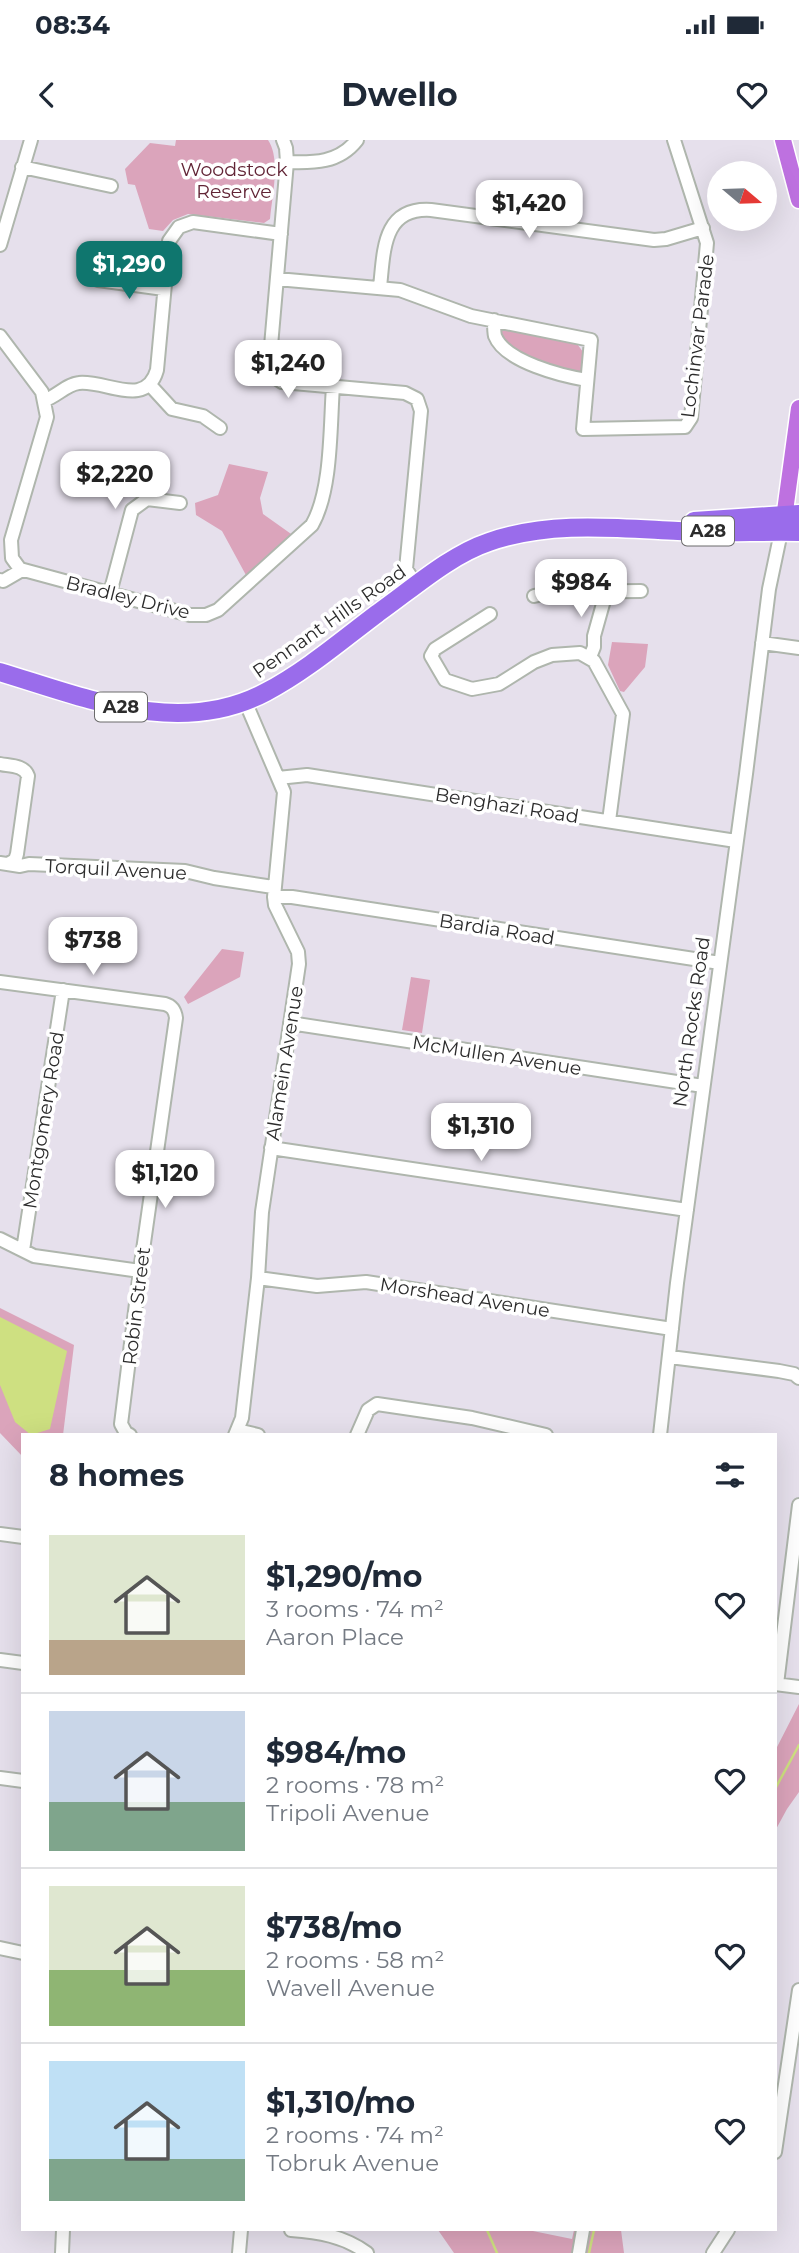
<!DOCTYPE html>
<html lang="en">
<head>
<meta charset="utf-8">
<style>
	body { margin:0; font-family:Montserrat,sans-serif; background:#f2f2f3; color:#1f2937; height:100vh; display:flex; flex-direction:column; font-size:26px; white-space:nowrap }
	* { box-sizing:border-box; margin:0 }
	p { font-size:23px; color:#747a83 }
	.icon { flex:none; width:38px; height:38px; fill:none; stroke:currentColor; stroke-width:2; stroke-linecap:round; stroke-linejoin:round }
	.map { position:relative; flex:1; overflow:hidden }
	.side { position:absolute; left:21px; top:1293px; width:756px; height:798px; display:flex; flex-direction:column; background:#fff; border-radius:0px; box-shadow:0 7px 28px #0002 }
	.side>* { flex:none }
	.needle { width:46px; rotate:109deg }
	.buttons { position:absolute; left:707px; top:21px; display:grid; gap:14px }
	.buttons a { display:grid; place-items:center; width:70px; height:70px; border-radius:50%; background:#fff; box-shadow:0 7px 28px #0002; font-size:35px }
	.price { position:absolute; translate:-50% -60px; padding:0 16px; border-radius:14px; background:#fff; color:#222; font-size:23px; line-height:46px; filter:drop-shadow(0 2px 4px #0008) }
	.price::after { content:''; position:absolute; left:50%; top:42px; width:21px; height:16px; margin-left:-10px; background:inherit; clip-path:polygon(0 0,100% 0,50% 100%) }
	.price.on { background:#0f766e; color:#fff }
	ul { padding:0; list-style:none }
	li { display:flex; align-items:center; gap:21px; height:175px; padding:0 28px }
	li+li { border-top:2px solid #e0e1e3 }
	li span { display:grid; place-items:center; flex:none; width:196px; height:140px; border-radius:0px; color:#555 }
	li>.icon { margin-inline-start:auto }
	span .icon { width:84px; height:84px; fill:#fffc; stroke-width:1 }
	li b { font-size:30px }
	h2 { display:flex; justify-content:space-between; align-items:center; height:84px; padding:0 28px; font-size:30px }
	.status { display:flex; justify-content:space-between; align-items:center; height:49px; padding:0 35px; background:#fff; direction:ltr }
	.status svg { height:19px; fill:currentColor }
	header { display:flex; justify-content:space-between; align-items:center; height:91px; padding:0 28px; background:#fff; font-size:32px; font-weight:700 }
	.map>svg:first-child { display:block }
	.green { fill:#dba4bb }
	.water { fill:#cee081 }
	.lines { fill:none; stroke-linecap:round; stroke-linejoin:round }
	.stream { stroke:#cee081; stroke-width:2.5 }
	.minor-casing { stroke:#afb6ad; stroke-width:16 }
	.major-casing { stroke:#fff; stroke-width:19 }
	.highway-casing { stroke:#fff; stroke-width:21 }
	.minor { stroke:#fff; stroke-width:12 }
	.major { stroke:#be71e0; stroke-width:16 }
	.highway { stroke:#9a6ceb; stroke-width:18 }
	.labels { text-anchor:middle; stroke-width:7; stroke-linejoin:round; paint-order:stroke }
	.shield { fill:#fff; stroke:#6b6b6b; stroke-width:2 }
	.shield-label { font-size:18px; font-weight:bold; fill:#2c2c2c }
	.park-label { font-size:19px; fill:#612435; stroke:#fff }
	.street-label { font-size:19px; fill:#2c2c2c; stroke:#fff }
</style>
</head>
<body>
<div class="status"><b>08:34</b><svg viewBox="0 0 49 12"><path d="M0 12V9h3v3zM5 12V6h3v6zM10 12V3h3v9zM15 12V0h3v12zM26 1h20v11H26zM47 4h2v5h-2z"/></svg></div>
<header><svg class="icon" aria-label="back" viewBox="0 0 24 24"><path d="M15 5l-7 7 7 7"/></svg>Dwello<svg class="icon" aria-label="heart" viewBox="0 0 24 24"><path d="M12 20l-8-8c-3-5 5-10 8-4 3-6 11-1 8 4z"/></svg></header>
<div class="map">
<svg width="799" height="2113" viewBox="0 0 799 2113">
	<rect width="100%" height="100%" fill="#e6e0ec"/>
	<path class="green" d="M176,0H268C281,19 272,56 270,79L264,83L188,74L173,80L163,91L149,89L135,45L128,44L125,29L150,3L175,6Z
		M500,186L575,201L583,212L581,233L537,223L502,202L498,188Z
		M229,324L268,332L260,358L263,374L294,396L247,437L222,391L196,375L195,363L218,355Z
		M612,502L648,504L645,527L624,552L620,551L608,525Z
		M222,809L244,812L240,837L188,864L184,857Z
		M411,837L430,840L422,893L402,890Z
		M0,1168L74,1205L63,1295H23V1317L0,1293Z
		M799,1564V1652L787,1669L775,1691V1611Z
		M438,2090H528L572,2099L574,2090H621L624,2113H454Z"/>
	<path class="water" d="M0,1177L67,1211L50,1289L31,1295L15,1282L0,1245Z"/>
	<g class="lines">
		<path class="stream" d="M775,1649L799,1605
			M487,2090L497,2113
			M589,2113L594,2090"/>
		<g class="minor-casing">
			<path id="minor" d="M283,0L286,8L287,22L269,229L273,236L282,242L405,253L417,259L421,271L406,429L417,446
				M287,22C314,23 339,23 357,0
				M22,27L111,46
				M0,105L31,0
				M277,139L400,150L471,176L591,200L583,289L685,287L691,278L707,103L674,0
				M98,140L164,149
				M380,147C384,112 382,67 431,70L654,100L666,99L703,88
				M494,180C494,185 494,192 495,196C505,222 563,236 587,240
				M0,196L42,252L47,277L11,400L12,418L20,429L190,475H206L218,470L312,385C332,350 330,287 333,246
				M150,245L172,269L203,276L220,288
				M45,260C57,256 67,244 79,243C106,240 146,269 157,230L169,101L179,87L193,82L281,94
				M0,440L3,441L22,430
				M110,453L132,370L147,359L180,363
				M534,456L552,452L641,451
				M490,474L435,509L431,516L445,540L472,549L499,544L534,522L552,515L580,513L594,521L623,574L609,681
				M762,503L799,508
				M590,517L594,507V496L606,453
				M0,624C10,626 24,625 28,636L17,714L15,720L8,724
				M278,638L307,635L736,701
				M0,723L20,726L29,724L185,731L214,738L273,747
				M274,757H292L720,823
				M0,842L165,864C172,866 175,870 176,878L140,1131L121,1284L126,1293L130,1295
				M290,883L703,946
				M271,1008L687,1070
				M0,1099L34,1116L140,1131
				M23,1110L63,850
				M258,1138L317,1146L366,1142L672,1189
				M670,1217L779,1231L794,1234L799,1238
				M237,1290L258,1295
				M235,1295L242,1278L258,1138L262,1072L299,824L298,812L275,765L274,757L284,652L245,561
				M357,1295L368,1270L377,1264L472,1278L546,1295
				M660,1295L677,1143L746,634L769,449L781,392
				M0,1394L23,1397
				M0,1520L23,1523
				M775,1544L799,1547
				M777,1544L799,1365
				M0,1638L23,1641
				M0,1808L23,1813
				M775,2012L799,1850
				M291,2090C318,2092 344,2096 367,2113
				M62,2113L63,2090
				M239,2113L241,2090
				M579,2113L583,2090
				M713,2113L728,2090"/>
		</g>
		<g class="major-casing">
			<path id="major" d="M783,0L799,60
				M783,386L799,268"/>
		</g>
		<g class="highway-casing">
			<path id="highway" d="M694,381L799,374
				M0,532C86,558 180,598 266,552C306,531 342,500 378,473C412,449 450,415 489,402C549,381 615,388 678,391C718,394 759,391 799,392"/>
		</g>
		<use href="#minor" class="minor"/>
		<use href="#major" class="major"/>
		<use href="#highway" class="highway"/>
	</g>
	<g class="labels">
		<g class="shield">
			<rect x="682" y="376.5" width="52" height="29" rx="5"/>
			<rect x="95" y="552.5" width="52" height="29" rx="5"/>
		</g>
		<g class="shield-label">
			<text x="708" y="397">A28</text>
			<text x="121" y="573">A28</text>
		</g>
		<g class="park-label">
			<text x="234" y="36">Woodstock<tspan x="234" dy="22">Reserve</tspan></text>
		</g>
		<g class="street-label">
			<text transform="translate(697 196) rotate(-83)" y="7">Lochinvar Parade</text>
			<text transform="translate(128 457) rotate(14)" y="7">Bradley Drive</text>
			<text transform="translate(329 481) rotate(-35)" y="7">Pennant Hills Road</text>
			<text transform="translate(507 665) rotate(9)" y="7">Benghazi Road</text>
			<text transform="translate(116 729) rotate(3)" y="7">Torquil Avenue</text>
			<text transform="translate(497 789) rotate(9)" y="7">Bardia Road</text>
			<text transform="translate(691 882) rotate(-82)" y="7">North Rocks Road</text>
			<text transform="translate(497 915) rotate(9)" y="7">McMullen Avenue</text>
			<text transform="translate(284 923) rotate(-81)" y="7">Alamein Avenue</text>
			<text transform="translate(43 980) rotate(-81)" y="7">Montgomery Road</text>
			<text transform="translate(465 1157) rotate(9)" y="7">Morshead Avenue</text>
			<text transform="translate(136 1166) rotate(-83)" y="7">Robin Street</text>
		</g>
	</g>
</svg>
<div class="buttons">
<a><svg class="needle" viewBox="-14 -14 28 28"><path d="M0-13l5 13h-10z" fill="#e53935"/><path d="M0 13l5-13h-10z" fill="#747a83"/></svg></a>
</div>
<b class="price" style="left:529px;top:100px">$1,420</b>
<b class="price on" style="left:129px;top:161px">$1,290</b>
<b class="price" style="left:288px;top:260px">$1,240</b>
<b class="price" style="left:115px;top:371px">$2,220</b>
<b class="price" style="left:581px;top:479px">$984</b>
<b class="price" style="left:93px;top:837px">$738</b>
<b class="price" style="left:481px;top:1023px">$1,310</b>
<b class="price" style="left:165px;top:1070px">$1,120</b>
<section class="side">
<h2>8 homes<svg class="icon" aria-label="filters" viewBox="0 0 24 24"><path d="M4 7h16M4 17h16"/><circle cx="9" cy="7" r="2"/><circle cx="15" cy="17" r="2"/></svg></h2>
<ul>
<li><span style="background:linear-gradient(#dfe7d0 75%,#b9a48a 0)"><svg class="icon" aria-label="home" viewBox="0 0 24 24"><path d="M3 11l9-7 9 7M6 9v11h12V9"/></svg></span><div><b>$1,290/mo</b><p>3 rooms · 74 m²</p><p>Aaron Place</p></div><svg class="icon" aria-label="heart" viewBox="0 0 24 24"><path d="M12 20l-8-8c-3-5 5-10 8-4 3-6 11-1 8 4z"/></svg></li>
<li><span style="background:linear-gradient(#c9d6e8 65%,#7fa58c 0)"><svg class="icon" aria-label="home" viewBox="0 0 24 24"><path d="M3 11l9-7 9 7M6 9v11h12V9"/></svg></span><div><b>$984/mo</b><p>2 rooms · 78 m²</p><p>Tripoli Avenue</p></div><svg class="icon" aria-label="heart" viewBox="0 0 24 24"><path d="M12 20l-8-8c-3-5 5-10 8-4 3-6 11-1 8 4z"/></svg></li>
<li><span style="background:linear-gradient(#dfe7d0 60%,#8fb573 0)"><svg class="icon" aria-label="home" viewBox="0 0 24 24"><path d="M3 11l9-7 9 7M6 9v11h12V9"/></svg></span><div><b>$738/mo</b><p>2 rooms · 58 m²</p><p>Wavell Avenue</p></div><svg class="icon" aria-label="heart" viewBox="0 0 24 24"><path d="M12 20l-8-8c-3-5 5-10 8-4 3-6 11-1 8 4z"/></svg></li>
<li><span style="background:linear-gradient(#bfe0f5 70%,#7fa58c 0)"><svg class="icon" aria-label="home" viewBox="0 0 24 24"><path d="M3 11l9-7 9 7M6 9v11h12V9"/></svg></span><div><b>$1,310/mo</b><p>2 rooms · 74 m²</p><p>Tobruk Avenue</p></div><svg class="icon" aria-label="heart" viewBox="0 0 24 24"><path d="M12 20l-8-8c-3-5 5-10 8-4 3-6 11-1 8 4z"/></svg></li>
</ul>
</section>
</div>
</body>
</html>
